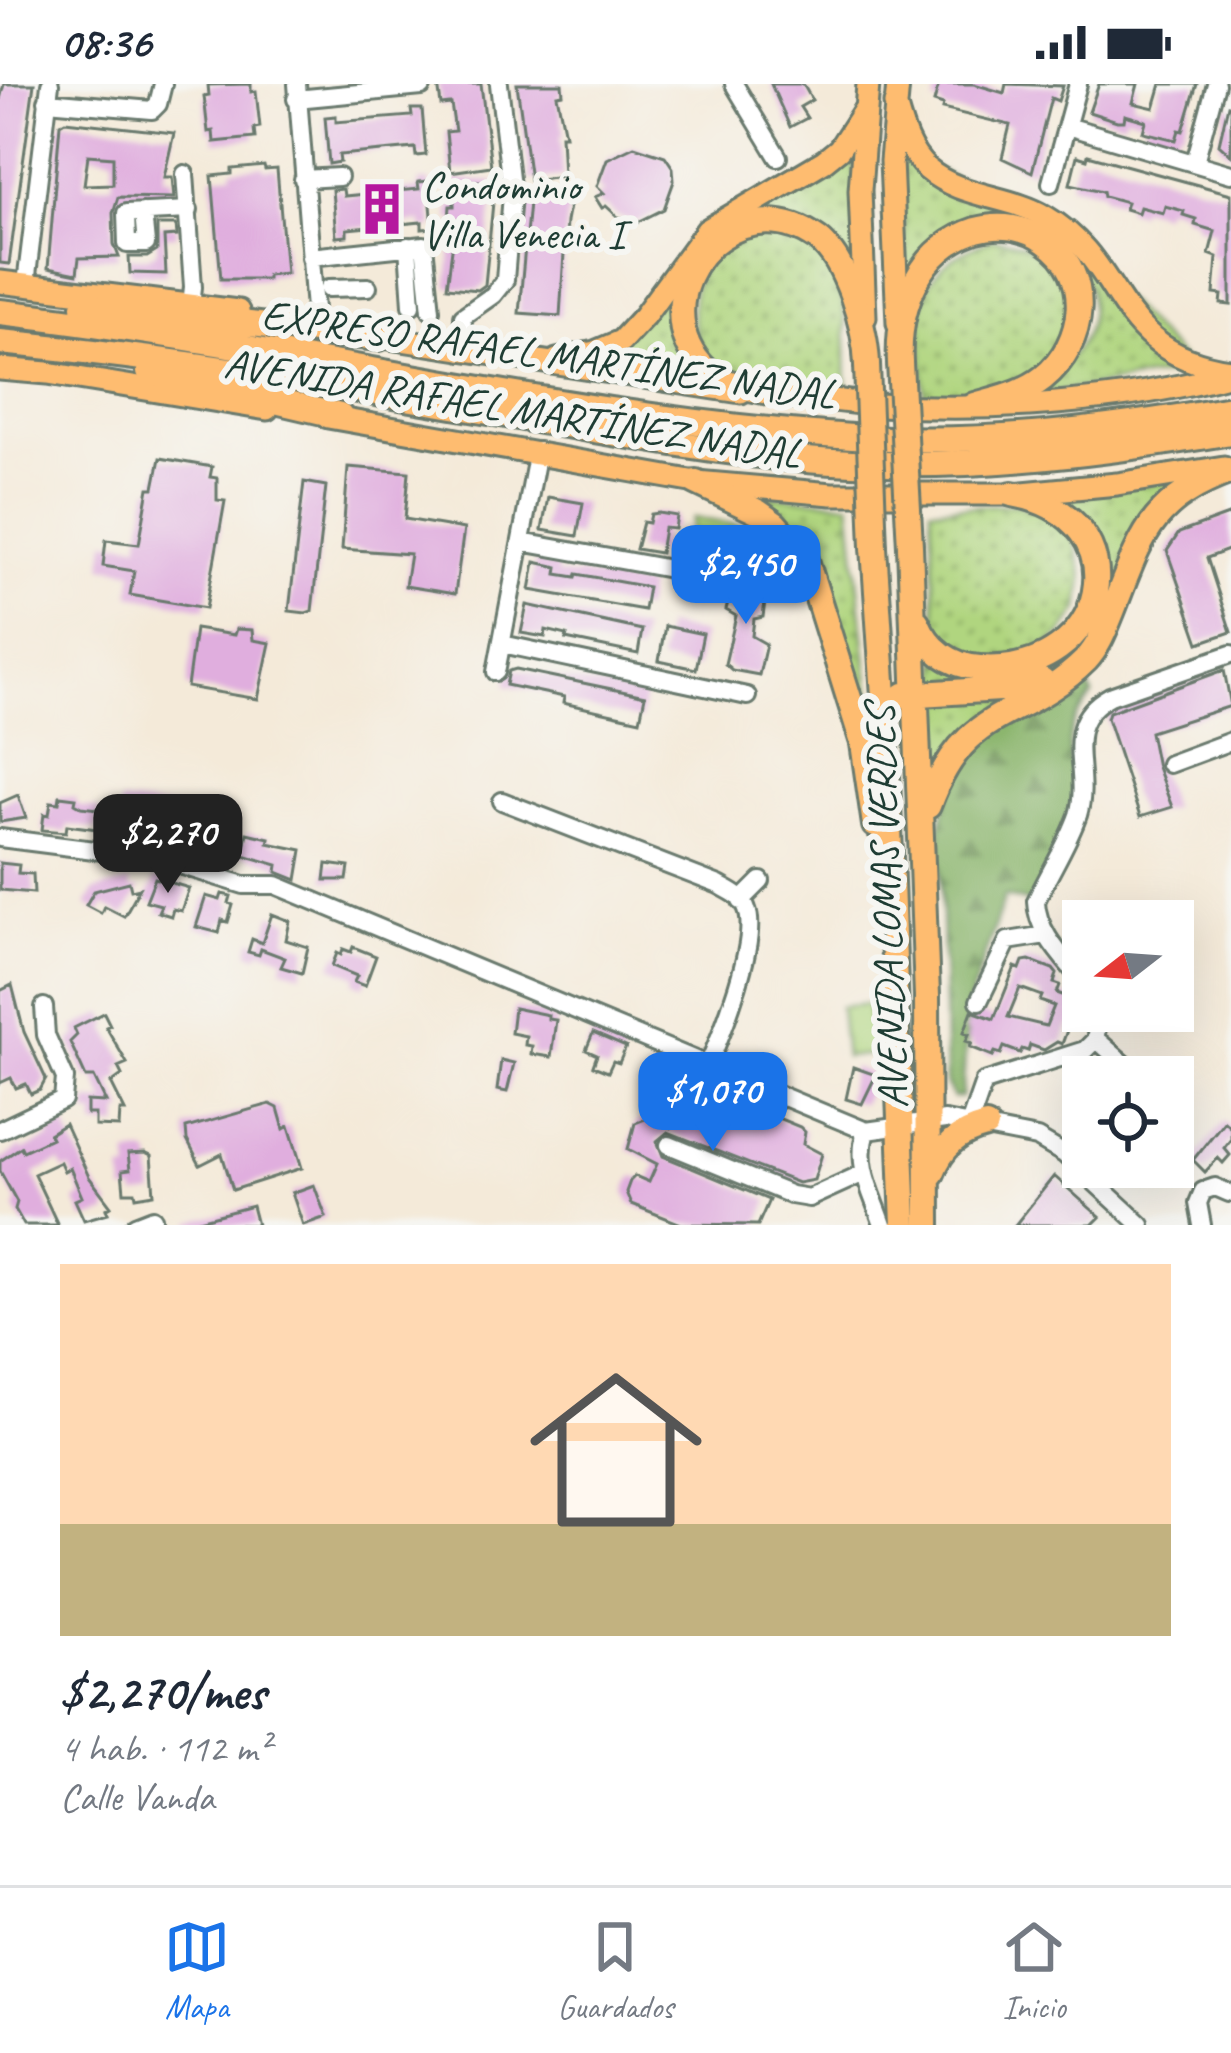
<!DOCTYPE html>
<html lang="es">
<head>
<meta charset="utf-8">
<style>
	body { margin:0; font-family:Caveat,sans-serif; background:#f6f6f7; color:#1f2937; height:100vh; display:flex; flex-direction:column; font-size:45px; white-space:nowrap }
	* { box-sizing:border-box; margin:0 }
	p { font-size:39px; color:#747a83 }
	.icon { flex:none; width:66px; height:66px; fill:none; stroke:currentColor; stroke-width:2; stroke-linecap:round; stroke-linejoin:round }
	.map { position:relative; height:1141px; overflow:hidden }
	.details { display:flex; flex-direction:column; background:#fff; flex:1 }
	.details>* { flex:none }
	.needle { width:78px; rotate:253deg }
	.fabs { position:absolute; left:1062px; top:816px; display:grid; gap:24px }
	.fabs a { display:grid; place-items:center; width:132px; height:132px; border-radius:0px; background:#fff; box-shadow:0 12px 48px #0002; font-size:60px }
	.price { position:absolute; translate:-50% -102px; padding:0 27px; border-radius:24px; background:#1a73e8; color:#fff; font-size:39px; line-height:78px; filter:drop-shadow(0 3px 6px #0008) }
	.price::after { content:''; position:absolute; left:50%; top:72px; width:36px; height:27px; margin-left:-18px; background:inherit; clip-path:polygon(0 0,100% 0,50% 100%) }
	.price.selected { background:#222; color:#fff }
	ul { padding:0; list-style:none }
	li { display:grid; align-content:center; gap:24px; height:636px; padding:0 60px }
	li+li { border-top:3px solid #e0e1e3 }
	li span { display:grid; place-items:center; height:372px; border-radius:0px; color:#555 }
	li>.icon { margin-inline-start:auto }
	span .icon { width:216px; height:216px; fill:#fffc; stroke-width:1 }
	li b { font-size:51px }
	.status { display:flex; justify-content:space-between; align-items:center; height:84px; padding:0 60px; background:#fff; direction:ltr }
	.status svg { height:33px; fill:currentColor }
	.tab-bar { display:flex; justify-content:space-around; align-items:center; height:168px; border-top:3px solid #e0e1e3; background:#fff; font-size:33px; color:#747a83 }
	.tab-bar a { display:grid; justify-items:center; gap:6px }
	.tab-bar .selected { color:#1a73e8 }
	.map>svg:first-child { display:block }
	.grass { fill:url(#grass-dots); stroke:#68895a; stroke-width:3 }
	.forest { fill:url(#forest-firs); stroke:#567a51; stroke-width:3 }
	.garden { fill:#b0d57f; stroke:#68895a; stroke-width:3 }
	.building { fill:#e0aede; fill-rule:evenodd }
	.lines { fill:none; stroke-linecap:round; stroke-linejoin:round }
	.minor-casing { stroke:#6a7a6e; stroke-width:22 }
	.major-casing { stroke:#6a7a6e; stroke-width:27 }
	.highway-casing { stroke:#6a7a6e; stroke-width:30 }
	.minor { stroke:#fff; stroke-width:16 }
	.major { stroke:#febc70; stroke-width:21 }
	.highway { stroke:#febc70; stroke-width:24 }
	.highway-bridge-casing { stroke:#6a7a6e; stroke-width:30; stroke-linecap:butt }
	.highway-bridge { stroke:#febc70; stroke-width:24 }
	.labels { text-anchor:middle; stroke-width:12; stroke-linejoin:round; paint-order:stroke }
	.poi-label { font-size:42px; fill:#1f3d34; stroke:#f6f6f2; text-anchor:start }
	.street-label { font-size:42px; fill:#1f3d34; stroke:#f6f6f2 }
</style>
</head>
<body>
<div class="status"><b>08:36</b><svg viewBox="0 0 49 12"><path d="M0 12V9h3v3zM5 12V6h3v6zM10 12V3h3v9zM15 12V0h3v12zM26 1h20v11H26zM47 4h2v5h-2z"/></svg></div>
<div class="map">
<svg width="1231" height="1141" viewBox="0 0 1231 1141">
	<defs>
		<pattern id="grass-dots" width="8" height="8" patternUnits="userSpaceOnUse" patternTransform="scale(3)"><rect width="8" height="8" fill="#b0d57f"/><path d="M2 2h.1M6 6h.1" fill="none" stroke="#8fae69" stroke-width="1.8" stroke-linecap="round"/></pattern>
		<pattern id="forest-firs" width="22" height="20" patternUnits="userSpaceOnUse" patternTransform="scale(3)"><rect width="22" height="20" fill="#8cb66e"/><path d="M5 1l3.5 6h-7zM16 11l3.5 6h-7z" fill="#72955b"/></pattern>
	</defs>
	<rect width="100%" height="100%" fill="#f6f6f2"/>
	<filter id="ink" filterUnits="userSpaceOnUse"><feTurbulence type="fractalNoise" baseFrequency=".00833" numOctaves="2"/><feDisplacementMap in="SourceGraphic" scale="24" xChannelSelector="R" yChannelSelector="G"/><feConvolveMatrix kernelMatrix="1 2 1 2 8 2 1 2 1" color-interpolation-filters="sRGB"/></filter>
	<filter id="wash" filterUnits="userSpaceOnUse"><feTurbulence type="fractalNoise" baseFrequency=".004" numOctaves="4" result="noise"/><feDisplacementMap in="SourceGraphic" scale="48" xChannelSelector="R" yChannelSelector="G"/><feGaussianBlur stdDeviation="2.7" result="paint"/><feColorMatrix in="noise" values="0 0 0 0 0 0 0 0 0 0 0 0 0 0 0 0 0 1.4 0 .05"/><feComposite in="paint" operator="in"/></filter>
	<g filter="url(#wash)">
		<rect width="100%" height="100%" fill="#f4ead9"/>
		<path class="grass" d="M854,63L857,202L847,174L748,129L839,76Z
			M904,70L1049,138L1192,286L1011,315C1057,285 1100,266 1089,203C1062,180 1011,117 975,134C953,145 925,182 907,199L901,92Z
			M760,147C856,152 844,234 847,307C821,304 755,302 735,294C689,275 680,208 710,173C721,161 745,154 760,147Z
			M992,155C1054,159 1090,206 1057,263C1053,270 1048,282 1042,287C1011,312 962,310 925,313C921,232 903,188 992,155Z
			M682,190L676,215L715,296L591,275Z
			M1188,394L1090,562L1050,591L939,603L938,577L1063,574L1085,555L1095,534V457L1081,431L1061,413Z
			M745,409L850,419L876,669H872L842,548L816,478Z
			M1016,420L1041,427L1060,441L1074,458L1083,493L1079,525L1062,550L1041,566L980,578L950,563L936,540L931,424Z
			M1032,606L935,690L937,615Z"/>
		<path class="forest" d="M1077,600L1087,602L1093,611C1047,664 1084,676 1069,733C1061,763 1044,792 1032,820L1005,812L969,918L962,1013L953,1014L946,999L940,743C948,716 955,676 978,657C1003,635 1047,617 1077,600Z"/>
		<path class="garden" d="M693,434L751,443L746,478L688,469Z
			M868,920L874,970L845,973L840,923Z"/>
		<g id="blocks">
			<path class="building" d="M4,0H34L9,180L0,179V15Z
				M251,0V8L256,7L260,43L254,44L255,54L214,58L213,47L208,48L204,12L209,11L208,1Z
				M438,0H481L491,82L450,88L446,48L455,47L451,20L441,21Z
				M517,0H562L563,10L557,11L565,51H561L563,92L530,96Z
				M771,0H803L812,16L800,23L807,34L790,43Z
				M939,0H974L1004,9L1006,0L1063,2L1058,17L1051,14L1032,88L1002,74L1010,41L942,25L943,21L934,18Z
				M1099,0H1138L1133,19L1154,24L1161,0H1197L1183,47L1179,46L1176,56L1143,48L1146,37L1125,31L1124,37H1117L1089,28Z
				M1228,21L1231,22V71L1219,60Z
				M411,25H422L426,71L416,72L415,64L339,71L340,78L329,80L325,33L336,32V38L412,32Z
				M65,37L174,49L164,93H172L174,114L118,113L113,129L114,160L119,173L79,174L77,190L48,184L60,40ZM88,71L113,73V100L84,101Z
				M634,62L665,72L673,84L674,97L664,125L638,138L618,133L606,122L602,124L595,113L604,109L597,102L607,75Z
				M1088,71L1231,110V221L1221,220L1222,211L1214,210L1217,173L1209,170L1215,147L1195,141L1196,135L1183,131L1184,127L1165,122L1163,129L1140,123L1138,129L1125,125L1127,118L1104,112L1103,107L1070,100L1077,72L1087,75Z
				M264,82L265,86L277,85L286,189L267,191V195H221L212,92L232,90V85Z
				M454,96L495,98L485,201L478,206L447,203L456,135H449L450,122H454Z
				M429,97L433,144L422,145V138L347,145V152L336,153L332,106L343,105L344,112L419,105L418,98Z
				M530,107L571,112L566,138L560,232L519,229Z
				M157,141H176L177,152L164,153L166,190L130,189L129,173H147L157,167Z
				M160,374L212,383L210,393L217,394V416L225,417L206,524L130,511L134,487L103,482L106,456L139,460L149,404H154Z
				M348,383L409,388L405,435L464,445L455,510L405,502L410,470L342,465Z
				M304,398L326,402L312,527L306,529L289,527Z
				M548,413L583,419L577,452L542,446Z
				M659,429L677,432L675,445L664,444L660,469L636,465L643,438L649,439L651,430Z
				M1231,430V465L1207,474L1231,548L1199,559L1167,467L1179,449Z
				M535,478L558,483L557,490L576,493L577,490L648,503L644,526L530,506Z
				M734,495L767,501L763,533L754,535L752,552L766,560L759,591L732,586L725,580L736,532L726,526Z
				M527,521L642,546L638,570L566,555L567,551L546,546L545,553L521,549Z
				M665,542L703,550L696,585L659,577Z
				M195,545L234,551L236,545L252,546L253,556L270,559L258,615L187,603Z
				M516,585L645,612L640,636L563,619L564,613L506,601L509,587Z
				M1224,586L1231,622L1150,648L1157,683L1172,723L1140,733L1107,634L1109,628Z
				M18,711L26,734L0,738V719Z
				M60,712L76,714L75,719L82,723L99,725L97,745L67,741L66,748L42,746L44,730L49,731L51,718L59,719Z
				M120,718L200,726L196,760L162,756L161,762L115,750Z
				M216,742L229,745L227,754L245,758L247,749L269,754L268,759L302,766L297,796L277,788L278,781L212,762Z
				M0,779L19,781L18,789L33,790L34,809L0,806Z
				M327,780L349,783L347,796H325Z
				M155,794L189,804L181,827L173,825L171,832L158,828L161,821L146,817Z
				M129,798L131,806L140,804L124,832L104,822L101,829L86,821L94,807Z
				M222,810L231,812L229,819L233,821L228,838L222,836L219,849L196,843L206,812L220,816Z
				M272,830L290,837L286,856L308,863L302,889L281,883L285,874L261,865L259,871L248,868L252,855L262,859Z
				M353,863L376,872L365,902L354,898L357,892L332,882L337,869L341,871L343,865L351,868Z
				M1029,876L1053,885L1057,890L1054,899L1060,901L1057,909L1076,916L1074,922L1081,924L1079,930L1083,931L1078,944L1069,941L1062,960L1057,958L1044,966L1030,961L1028,967L1022,965L1020,969L1004,963L1001,970L995,968L993,972L970,963L972,959L966,957L969,950L964,948L972,927L994,935L1015,883L1020,885L1023,877ZM1020,904L1042,912L1040,917L1054,922L1046,942L1008,933Z
				M12,901L24,948L46,995L40,1006L31,1010L26,1000L16,1004L11,994L0,999V907Z
				M514,924L548,931V935L556,936L551,973L531,970L532,962L525,961L526,952L511,949Z
				M104,929L110,941L106,943L127,979L118,983L122,991L111,999L125,1027H120L119,1043L95,1042V1030H87V1017L106,1018L94,993H86L70,958L77,951L74,944Z
				M593,949L626,963L619,979L613,977L608,988L593,982L597,971L586,966Z
				M501,976L514,979L507,1008L497,1006Z
				M853,983L876,991L862,1020L846,1015Z
				M651,985L657,988L658,985L800,1043L805,1048L803,1060L822,1070L814,1096L798,1099L668,1048L657,1057L663,1072L769,1116L758,1141L681,1140L631,1120L626,1108L630,1097L635,1092L649,1098L657,1080L628,1065L635,1039L647,1034L669,1043L654,1013L642,1008V1000Z
				M270,1020L278,1024L284,1045L289,1042L302,1084L233,1106L222,1070L200,1081L187,1056L186,1044Z
				M1224,1037L1231,1043V1055L1224,1064L1230,1071L1223,1079L1218,1074L1205,1088L1193,1076Z
				M65,1040L89,1093L111,1122L106,1125L108,1129L84,1136L75,1116L82,1113L70,1084L64,1087L60,1078L34,1090L58,1141H24L15,1125L17,1118L0,1087V1077L21,1063L23,1067L51,1054L49,1050Z
				M145,1069L151,1072L154,1110L136,1113L135,1108H124L122,1087L130,1086L128,1070Z
				M1054,1092L1100,1133L1092,1141H1015Z
				M314,1101L326,1133L303,1141L292,1109Z
				M252,1122L257,1141H192V1138Z"/>
		</g>
	</g>
	<g filter="url(#ink)">
		<use href="#blocks" fill-opacity="0" stroke="#6a7a6e" stroke-width="3"/>
		<g class="lines">
			<g class="minor-casing">
				<path id="minor" d="M297,0L316,238
					M734,0L778,73
					M296,15L422,3
					M47,17L152,26L158,20L163,0
					M1067,42L1231,90
					M1195,78L1216,0
					M185,90L193,203L191,221
					M303,95L339,93
					M1051,99L1078,0
					M143,128L146,160H127L126,129L189,126
					M408,162L412,221
					M310,173L424,161L431,226
					M26,200L50,0
					M329,204L368,203
					M462,268L463,232L493,211L505,196L512,111L499,0
					M521,458L709,492
					M502,560L747,612
					M496,588L538,367
					M1169,680L1231,657
					M502,717L719,801C729,807 743,812 747,825C759,857 722,949 708,981
					M0,754L157,774L244,801H276L866,1047L945,1036L1037,1054L1064,1070L1141,1141
					M741,817L761,797
					M1083,898C1064,874 1037,849 1036,817C1049,789 1068,760 1078,731C1092,686 1057,641 1110,612L1231,570
					M979,917L1008,857L1046,851
					M1096,955L1139,993
					M970,1038L984,998L1085,966L1096,955L1097,927
					M0,1046L63,1016L65,994L46,951L44,923
					M866,1047C855,1081 872,1108 883,1141
					M669,1061L791,1111L809,1114L864,1089
					M135,1141L153,1134
					M1202,1141L1198,1119L1203,1107L1215,1103L1229,1109"/>
			</g>
			<g class="major-casing">
				<path id="major" d="M895,20C902,45 908,67 927,85C961,114 1009,111 1046,133C1128,181 1110,269 1230,286
					M0,198L238,227
					M865,233L860,106L868,0
					M898,239L891,77L898,0
					M363,250L741,308
					M557,276L595,268L621,257L644,232L707,146L824,77L839,65L865,25
					M0,285L48,289L267,325
					M779,311C813,313 846,318 880,321C991,328 1123,319 1231,290
					M328,333L696,398L832,410H1012L1117,400L1224,383"/>
			</g>
			<g class="highway-casing">
				<path id="highway" d="M84,222L379,254
					M0,228C285,260 565,334 852,353C978,362 1107,346 1231,324
					M0,258C183,275 366,307 547,338C648,355 750,374 852,379C979,385 1106,369 1231,348
					M900,279C897,223 918,165 976,146C1000,139 1026,143 1046,158C1094,190 1086,260 1043,294C1024,309 998,314 975,321
					M149,288L340,332
					M791,312C769,307 741,305 720,295C701,287 687,265 683,246C668,169 753,107 818,155C847,177 866,246 867,281
					M696,398L758,428L775,440L806,476L863,659L875,741
					M910,462L927,912L928,1141
					M874,463L884,612L904,1141
					M917,538C928,565 951,582 980,584C1110,593 1145,433 1012,410
					M904,611L1016,604L1042,597
					M928,722C966,617 1022,640 1086,576C1099,562 1105,545 1112,528C1142,452 1149,417 1231,387
					M932,1089C942,1062 959,1049 986,1042"/>
			</g>
			<use href="#minor" class="minor"/>
			<use href="#major" class="major"/>
			<use href="#highway" class="highway"/>
			<g class="highway-bridge-casing">
				<path id="highway-bridge" d="M900,279L910,462
					M867,281L874,463"/>
			</g>
			<use href="#highway-bridge" class="highway-bridge"/>
		</g>
	</g>
	<defs>
		<g id="building-bare" transform="scale(4.14)"><path d="M-4-6H4V6H1V3H-1V6H-4ZM-2.5-4.3h1.7v1.8h-1.7ZM.8-4.3h1.7v1.8H.8ZM-2.5-1h1.7V.8h-1.7ZM.8-1h1.7V.8H.8Z" fill="#b5179e" stroke="#f6f6f2" stroke-width="2.5" paint-order="stroke"/></g>
	</defs>
	<g fill-rule="evenodd">
		<use href="#building-bare" x="382" y="125"/>
	</g>
	<g class="labels">
		<g class="poi-label">
			<text x="422" y="116">Condominio<tspan x="422" dy="48">Villa Venecia I</tspan></text>
		</g>
		<g class="street-label">
			<text transform="translate(549 269) rotate(8)" y="15">EXPRESO RAFAEL MARTÍNEZ NADAL</text>
			<text transform="translate(513 323) rotate(9)" y="15">AVENIDA RAFAEL MARTÍNEZ NADAL</text>
			<text transform="translate(885 823) rotate(-92)" y="15">AVENIDA LOMAS VERDES</text>
		</g>
	</g>
</svg>
<div class="fabs">
<a><svg class="needle" viewBox="-14 -14 28 28"><path d="M0-13l5 13h-10z" fill="#e53935"/><path d="M0 13l5-13h-10z" fill="#747a83"/></svg></a>
<a><svg class="icon" aria-label="locate" viewBox="0 0 24 24"><circle cx="12" cy="12" r="6"/><path d="M12 2v4M12 18v4M2 12h4M18 12h4"/></svg></a>
</div>
<b class="price" style="left:746px;top:543px">$2,450</b>
<b class="price selected" style="left:168px;top:812px">$2,270</b>
<b class="price" style="left:713px;top:1070px">$1,070</b>
</div>
<section class="details">
<ul>
<li><span style="background:linear-gradient(#ffd9b3 70%,#c2b280 0)"><svg class="icon" aria-label="home" viewBox="0 0 24 24"><path d="M3 11l9-7 9 7M6 9v11h12V9"/></svg></span><div><b>$2,270/mes</b><p>4 hab. · 112 m²</p><p>Calle Vanda</p></div></li>
</ul>
</section>
<nav class="tab-bar">
<a class="selected"><svg class="icon" aria-label="map" viewBox="0 0 24 24"><path d="M3 6l6-2 6 2 6-2v14l-6 2-6-2-6 2zM9 4v14M15 6v14"/></svg>Mapa</a>
<a><svg class="icon" aria-label="saved" viewBox="0 0 24 24"><path d="M7 4h10v16l-5-4-5 4z"/></svg>Guardados</a>
<a><svg class="icon" aria-label="home" viewBox="0 0 24 24"><path d="M3 11l9-7 9 7M6 9v11h12V9"/></svg>Inicio</a>
</nav>
</body>
</html>
